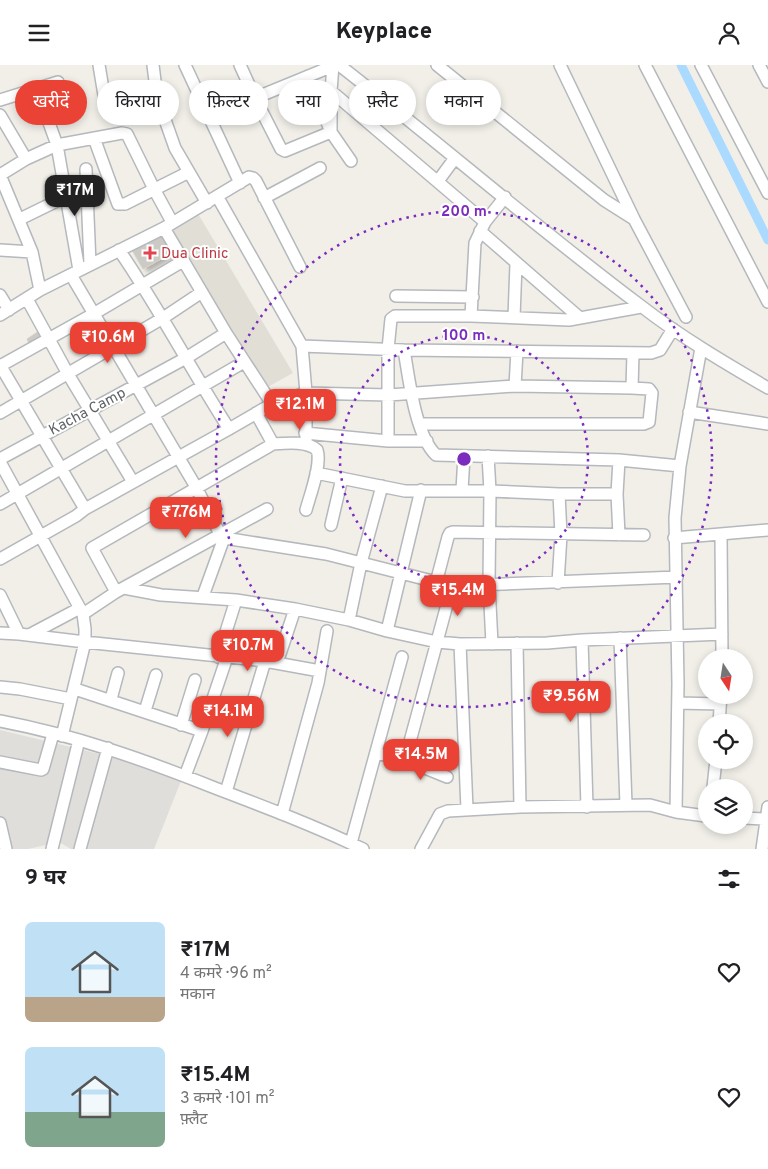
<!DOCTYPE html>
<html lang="hi">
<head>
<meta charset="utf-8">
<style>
	body { margin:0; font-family:Overpass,"Noto Sans Devanagari",sans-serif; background:#f6f6f6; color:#202124; height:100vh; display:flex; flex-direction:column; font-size:19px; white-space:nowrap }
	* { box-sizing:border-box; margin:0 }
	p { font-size:16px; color:#757577 }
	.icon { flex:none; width:28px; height:28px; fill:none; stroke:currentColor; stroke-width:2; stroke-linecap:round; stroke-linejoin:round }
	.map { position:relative; height:784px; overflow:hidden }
	.sheet { display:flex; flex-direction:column; background:#fff; flex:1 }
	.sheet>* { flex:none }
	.guide { position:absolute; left:15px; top:15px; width:500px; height:45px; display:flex; gap:10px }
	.needle { width:32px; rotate:168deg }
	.controls { position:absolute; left:698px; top:584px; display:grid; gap:10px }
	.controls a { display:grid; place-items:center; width:55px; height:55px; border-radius:50%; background:#fff; box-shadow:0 2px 8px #0003; font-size:25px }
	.price { position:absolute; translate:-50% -42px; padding:0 11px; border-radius:10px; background:#ea4335; color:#fff; font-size:16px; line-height:32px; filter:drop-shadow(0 1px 2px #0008) }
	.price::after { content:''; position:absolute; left:50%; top:30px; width:15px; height:11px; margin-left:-8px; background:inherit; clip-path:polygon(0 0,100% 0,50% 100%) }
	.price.on { background:#222; color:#fff }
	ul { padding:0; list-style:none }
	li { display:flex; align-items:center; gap:15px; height:125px; padding:0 25px }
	li span { display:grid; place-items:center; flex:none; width:140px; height:100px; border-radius:8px; color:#555 }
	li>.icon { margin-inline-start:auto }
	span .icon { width:60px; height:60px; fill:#fffc; stroke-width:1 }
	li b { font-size:21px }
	h2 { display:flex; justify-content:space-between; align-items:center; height:60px; padding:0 25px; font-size:21px }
	.tag { padding:0 18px; border-radius:22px; background:#fff; box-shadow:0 2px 8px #0003; font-size:18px; line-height:45px }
	.tag.on { background:#ea4335; color:#fff }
	header { display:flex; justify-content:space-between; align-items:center; height:65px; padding:0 25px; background:#fff; font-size:22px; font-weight:800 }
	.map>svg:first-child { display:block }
	.industrial { fill:#e0deda }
	.education { fill:#e1ded6 }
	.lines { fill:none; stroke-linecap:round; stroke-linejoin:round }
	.canal { stroke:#aadaff; stroke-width:9 }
	.building { fill:#cccac5; stroke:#d6d1c6; filter:url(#shadow) }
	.minor-casing { stroke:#b5b8bc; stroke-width:14 }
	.minor { stroke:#fff; stroke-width:11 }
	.ring { fill:none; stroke:#7b2cbf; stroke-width:2.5; stroke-dasharray:2.5 5 }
	.health-dot { fill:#e0444e; stroke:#fff; stroke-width:2 }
	.labels { text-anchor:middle; stroke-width:4; stroke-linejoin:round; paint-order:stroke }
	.health-label { font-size:15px; fill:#be3a42; stroke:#fff; text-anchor:start }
	.street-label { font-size:15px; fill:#5f6368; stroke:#fff }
	.centre { fill:#7b2cbf; stroke:#fff; stroke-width:2.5 }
	.ring-label { font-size:15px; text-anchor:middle; font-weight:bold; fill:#7b2cbf; stroke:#fff; stroke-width:4; stroke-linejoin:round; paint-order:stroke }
</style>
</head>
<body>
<header><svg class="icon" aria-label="menu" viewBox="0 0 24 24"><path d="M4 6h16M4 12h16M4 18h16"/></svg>Keyplace<svg class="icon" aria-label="person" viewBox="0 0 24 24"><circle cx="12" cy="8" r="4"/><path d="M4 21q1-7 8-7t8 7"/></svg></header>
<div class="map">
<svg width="768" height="784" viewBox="0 0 768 784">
	<defs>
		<filter id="shadow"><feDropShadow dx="5" dy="3" stdDeviation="2.5" flood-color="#0004"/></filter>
	</defs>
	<rect width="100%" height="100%" fill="#f1efe8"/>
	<path class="industrial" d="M0,665L116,693L181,716L154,784H71L59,777L28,784H0Z"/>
	<path class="education" d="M194,142L293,308L264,324L165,159Z"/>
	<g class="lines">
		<path class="canal" d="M681,0L768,175"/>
	</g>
	<path class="building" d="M165,167L175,186L143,204L132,185Z
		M39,266L43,272L30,280L27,274Z"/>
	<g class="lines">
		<g class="minor-casing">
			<path id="minor" d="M99,0L105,36
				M153,0L157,32L175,83L207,138
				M185,0L240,118
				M240,0L255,33L281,84L285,86L331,67V26L333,0
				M339,0C441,79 538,164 641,241C681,272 725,298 768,323
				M437,0L604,135L634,154
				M560,0L634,154L686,252
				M645,0L768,237
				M701,0L768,128
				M759,0L768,17
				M308,11L331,67L351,96
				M331,26L485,157
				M255,33L333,1
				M0,35L58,17
				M0,50L26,94
				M48,55L57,80L79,205
				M94,73L118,139H125L189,107
				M86,104L90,199
				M0,110L26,94L57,80L122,68L127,69L154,124L172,157
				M0,110L32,187L40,225
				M438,116L455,93
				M217,131L302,281L306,328V379
				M264,133L320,103
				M20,154L67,131
				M164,163L226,268L272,339
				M480,166L580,253
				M0,185L32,187
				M119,185C159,243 191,305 229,364
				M71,210L196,422L220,469L224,473L326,489L452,521L677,512
				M0,230L9,245
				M396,231L473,232
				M27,234L68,309L133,417
				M0,250L40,225L164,163L249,112L253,113L256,116L300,202
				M471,251L475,178L485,157L505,132
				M514,252L516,199
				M302,281L404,285L651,288L660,285L673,264
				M404,285C409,313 415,370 436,390L619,395L680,401
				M0,300L85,444
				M0,301L95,248L183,196
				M515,321L517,286
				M632,323L633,288
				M689,347L768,359
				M0,348L163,253L202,227
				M256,348L273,379
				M305,368L388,376H427
				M388,376V284L391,254L395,251H471L569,255L641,242
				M488,391L490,426L489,519L492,579
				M0,394L186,293L226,268
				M619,395L617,429L619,470
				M0,397L83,549L85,564V577L62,671
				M316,408L405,426H490L559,429H617
				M462,425L464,391
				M0,439L244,297
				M331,460L342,413
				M721,470L722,592
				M674,473L768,465
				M0,494L76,451L85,444L229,364L272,339L306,328L389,330L515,321L632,323L649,324L652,328L649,357L644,359H420
				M436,518L448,472L450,468L453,467L644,470
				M558,518L561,470L559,429
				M124,523L161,530L236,535L295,544L349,555L387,566L437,577L460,579L547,578L582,575L722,569
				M116,527L92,483L273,379C287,378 307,376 317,385C322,399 310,430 306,445
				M0,530L19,569
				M203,531L224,473
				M83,549L116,527L267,444
				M349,555L361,498L382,421
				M387,566L421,425
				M0,568L19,569L85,577L265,596L320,606
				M29,570L80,543
				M620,573L626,740
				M582,575L587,742
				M517,578L520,742
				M460,579L467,744
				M218,592L236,535
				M277,598L295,544
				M0,622L20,624L71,634
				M75,624L202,666
				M111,634L118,608
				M678,638L720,639
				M145,646L156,610
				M0,656C74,670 145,695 215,723C265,742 315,761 363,784
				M719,658L721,630
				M181,660L195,615
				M376,688L405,695L452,521
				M405,695L447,712
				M0,697L41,705L43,704L53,669
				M185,711L202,666L227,592
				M713,722L716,695
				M226,727L265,596
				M676,747L678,619L675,453L680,401L701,283
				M282,749L318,618L327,566
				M744,753L766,754
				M0,758L6,784
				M351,778L402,592
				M52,784L79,675
				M80,784L108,683
				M421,784L440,749L448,746L520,742L650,740L676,747L706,751
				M762,784L768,742"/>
		</g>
		<use href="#minor" class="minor"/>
	</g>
	<g class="ring">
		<circle cx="464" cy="394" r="124"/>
		<circle cx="464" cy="394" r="248"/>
	</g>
	<path class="health-dot" d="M147.5 180.5h5v5h5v5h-5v5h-5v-5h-5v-5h5z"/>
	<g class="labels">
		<g class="health-label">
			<text x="161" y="193">Dua Clinic</text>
		</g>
		<g class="street-label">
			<text transform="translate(87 346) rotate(-28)" y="5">Kacha Camp</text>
		</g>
	</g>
	<circle cx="464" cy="394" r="8" class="centre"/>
	<g class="ring-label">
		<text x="464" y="151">200 m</text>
		<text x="464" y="275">100 m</text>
	</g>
</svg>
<div class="controls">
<a><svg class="needle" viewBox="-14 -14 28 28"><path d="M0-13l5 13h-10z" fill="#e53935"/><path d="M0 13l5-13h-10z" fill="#757577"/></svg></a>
<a><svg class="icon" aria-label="locate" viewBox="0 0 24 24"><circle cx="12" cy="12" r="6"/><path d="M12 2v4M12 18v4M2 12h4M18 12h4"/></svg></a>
<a><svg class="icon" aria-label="layers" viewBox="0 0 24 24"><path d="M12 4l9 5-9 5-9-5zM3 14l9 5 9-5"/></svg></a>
</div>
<b class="price on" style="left:75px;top:152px">₹17M</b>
<b class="price" style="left:108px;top:299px">₹10.6M</b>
<b class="price" style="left:300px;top:366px">₹12.1M</b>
<b class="price" style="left:186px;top:474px">₹7.76M</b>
<b class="price" style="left:458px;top:552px">₹15.4M</b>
<b class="price" style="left:248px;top:607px">₹10.7M</b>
<b class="price" style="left:571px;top:658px">₹9.56M</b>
<b class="price" style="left:228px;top:673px">₹14.1M</b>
<b class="price" style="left:421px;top:716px">₹14.5M</b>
<div class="guide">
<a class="tag on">खरीदें</a>
<a class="tag">किराया</a>
<a class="tag">फ़िल्टर</a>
<a class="tag">नया</a>
<a class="tag">फ़्लैट</a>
<a class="tag">मकान</a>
</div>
</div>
<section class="sheet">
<h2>9 घर<svg class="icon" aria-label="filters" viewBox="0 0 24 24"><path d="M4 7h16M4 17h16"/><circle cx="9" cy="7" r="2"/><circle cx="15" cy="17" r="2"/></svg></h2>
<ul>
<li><span style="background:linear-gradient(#bfe0f5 75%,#b9a48a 0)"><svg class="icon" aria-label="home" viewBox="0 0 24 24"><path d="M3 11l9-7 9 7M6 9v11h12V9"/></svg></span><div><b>₹17M</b><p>4 कमरे · 96 m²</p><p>मकान</p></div><svg class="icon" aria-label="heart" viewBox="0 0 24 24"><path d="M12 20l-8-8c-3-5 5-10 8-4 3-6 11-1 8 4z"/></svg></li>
<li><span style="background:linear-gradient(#bfe0f5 65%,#7fa58c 0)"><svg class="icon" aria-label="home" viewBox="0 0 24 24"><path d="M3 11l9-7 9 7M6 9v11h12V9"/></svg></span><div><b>₹15.4M</b><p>3 कमरे · 101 m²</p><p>फ़्लैट</p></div><svg class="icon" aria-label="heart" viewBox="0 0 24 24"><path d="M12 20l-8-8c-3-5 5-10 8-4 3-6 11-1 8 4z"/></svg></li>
</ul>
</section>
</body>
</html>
